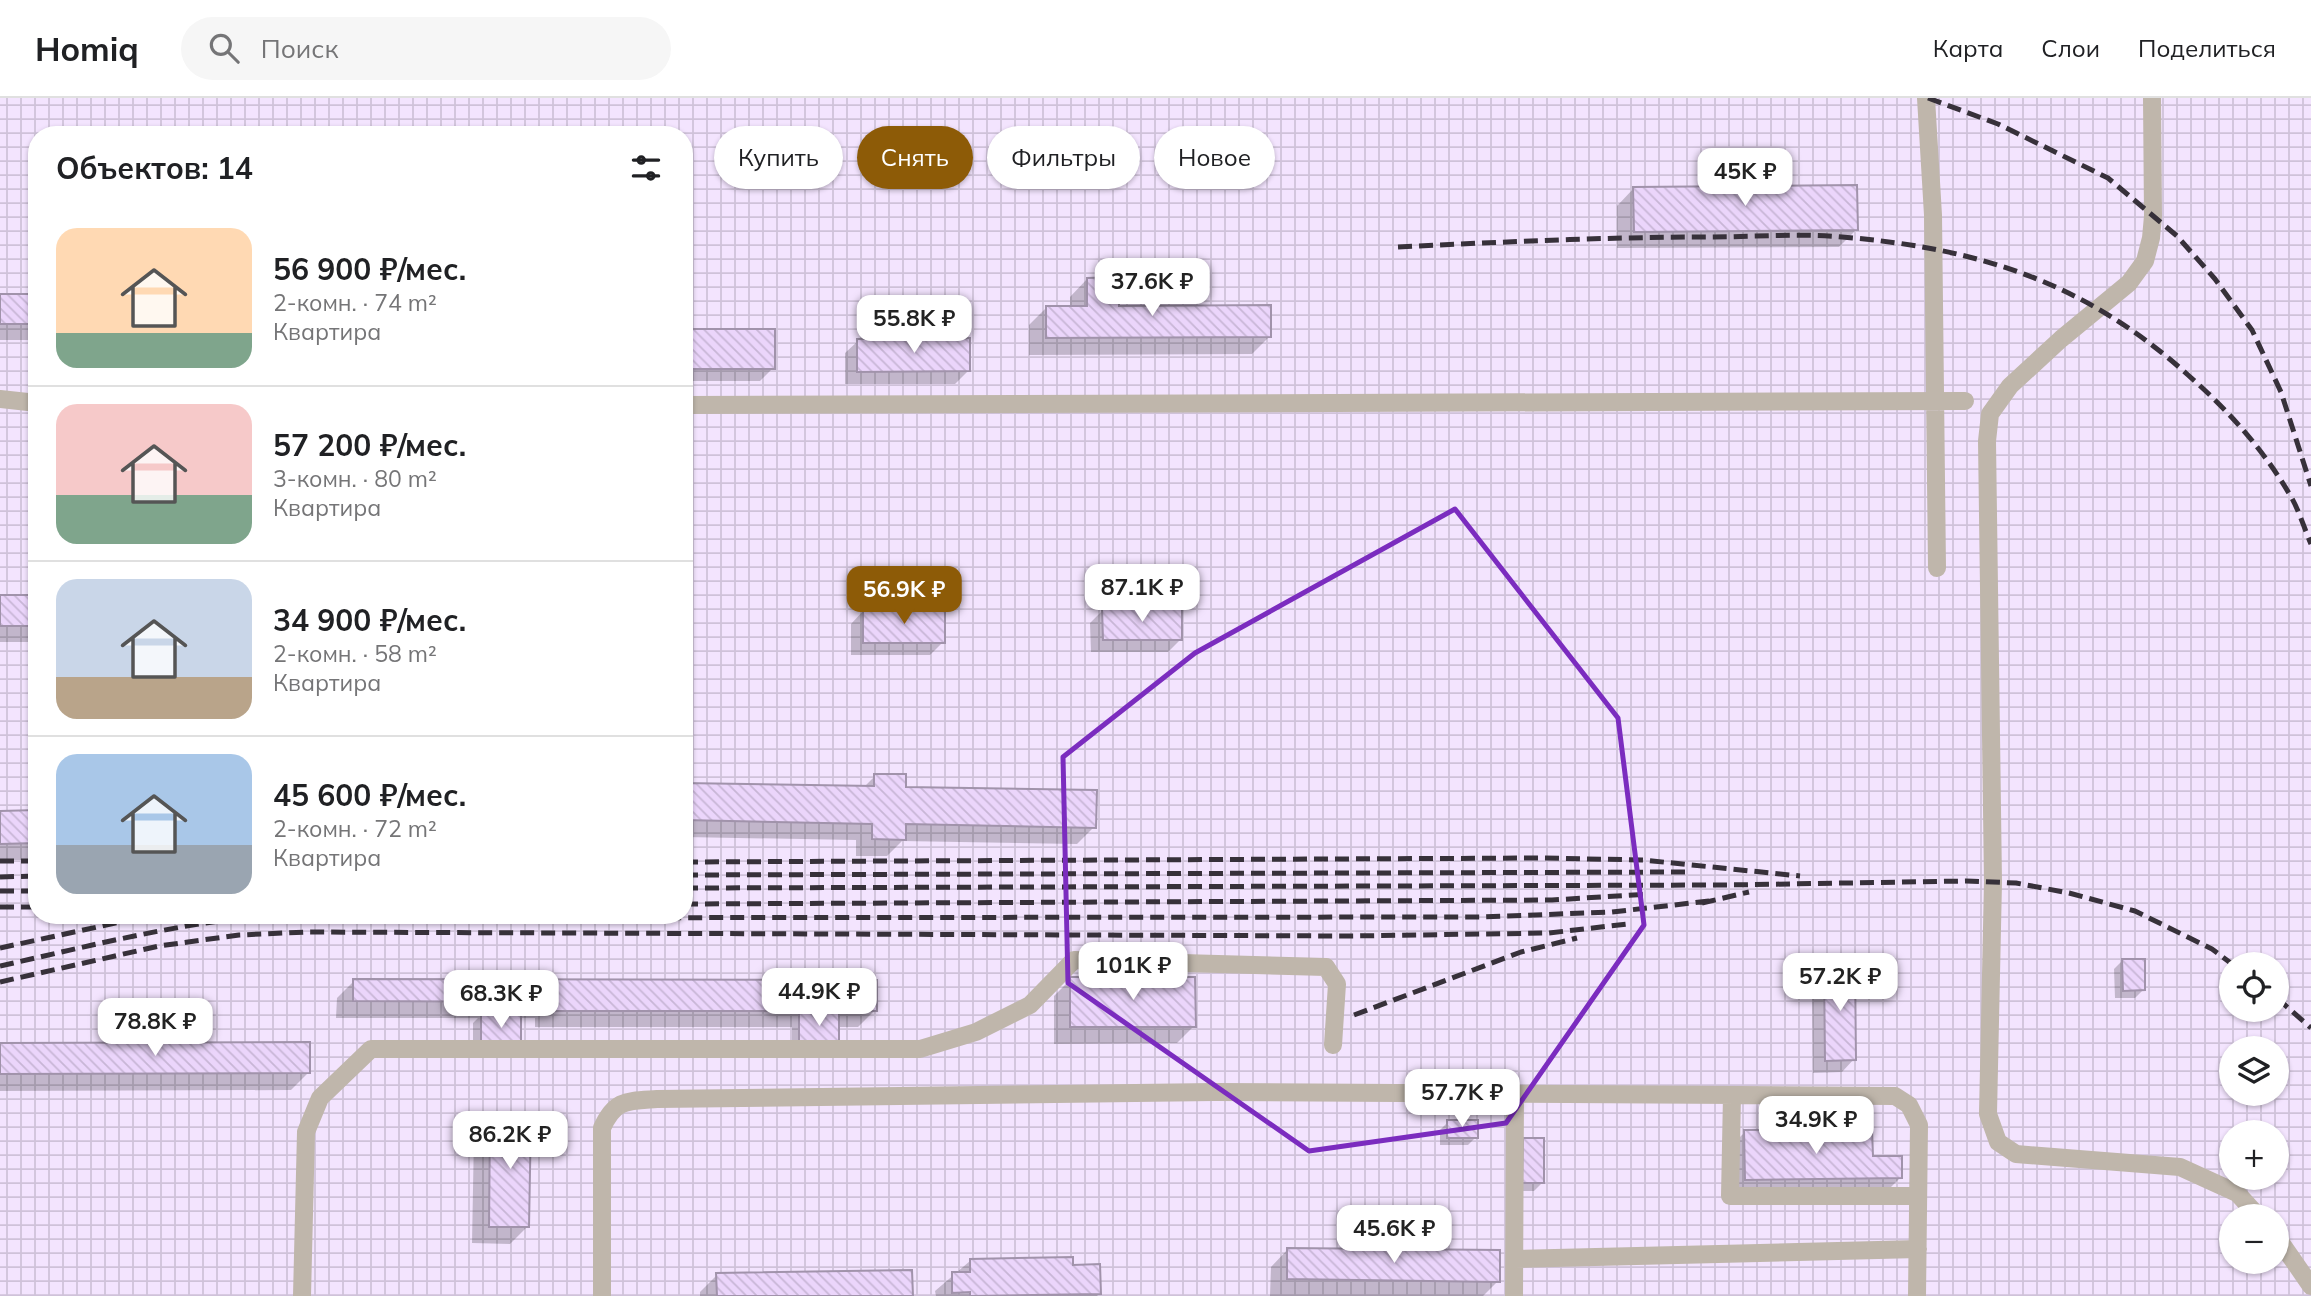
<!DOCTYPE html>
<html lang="ru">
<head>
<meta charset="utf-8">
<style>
	body { margin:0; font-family:Mulish,sans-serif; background:#f6f6f6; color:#202124; height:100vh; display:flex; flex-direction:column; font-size:26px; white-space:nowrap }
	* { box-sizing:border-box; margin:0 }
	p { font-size:23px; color:#757577 }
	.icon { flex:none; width:38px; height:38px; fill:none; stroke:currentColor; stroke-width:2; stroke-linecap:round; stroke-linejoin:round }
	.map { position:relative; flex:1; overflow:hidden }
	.sheet { position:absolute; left:28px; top:28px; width:665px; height:798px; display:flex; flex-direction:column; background:#fff; border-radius:28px; box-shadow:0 2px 5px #0004 }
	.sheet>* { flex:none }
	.guide { position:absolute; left:714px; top:28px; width:665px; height:63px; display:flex; gap:14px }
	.controls { position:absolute; left:2219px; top:854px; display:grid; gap:14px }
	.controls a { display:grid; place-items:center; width:70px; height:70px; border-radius:50%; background:#fff; box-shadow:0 2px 5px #0004; font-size:35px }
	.price { position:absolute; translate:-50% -60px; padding:0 16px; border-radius:14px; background:#fff; color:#222; font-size:23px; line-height:46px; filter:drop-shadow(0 2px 4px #0008) }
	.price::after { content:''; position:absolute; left:50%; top:42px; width:21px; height:16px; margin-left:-10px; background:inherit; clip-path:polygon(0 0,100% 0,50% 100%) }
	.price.selected { background:#8d5b07; color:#fff }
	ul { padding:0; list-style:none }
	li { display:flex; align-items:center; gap:21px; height:175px; padding:0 28px }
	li+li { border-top:2px solid #e0e0e0 }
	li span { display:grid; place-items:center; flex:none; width:196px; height:140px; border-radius:21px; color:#555 }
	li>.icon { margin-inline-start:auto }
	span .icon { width:84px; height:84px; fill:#fffc; stroke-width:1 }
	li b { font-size:30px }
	h2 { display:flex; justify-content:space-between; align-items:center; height:84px; padding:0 28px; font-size:30px }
	.pill { padding:0 24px; border-radius:32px; background:#fff; box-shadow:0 2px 5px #0004; font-size:24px; line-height:63px }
	.pill.selected { background:#8d5b07; color:#fff }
	header { display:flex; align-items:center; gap:42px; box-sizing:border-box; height:98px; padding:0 35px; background:#fff; border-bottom:2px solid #e0e0e0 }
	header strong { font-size:33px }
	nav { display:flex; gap:38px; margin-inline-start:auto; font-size:24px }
	.search { width:490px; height:63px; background:#f6f6f6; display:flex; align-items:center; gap:18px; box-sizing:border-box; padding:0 24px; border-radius:38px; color:#757577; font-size:26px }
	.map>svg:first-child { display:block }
	.industrial { fill:url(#industrial-grid); fill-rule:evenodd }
	.shadow { fill:#0003 }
	.building { fill:url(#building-back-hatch); stroke:#a193ab; stroke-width:2 }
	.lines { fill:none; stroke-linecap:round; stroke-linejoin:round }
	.minor { stroke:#bfb6ab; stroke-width:18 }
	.rail { stroke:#37313a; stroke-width:5; stroke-dasharray:14 7; stroke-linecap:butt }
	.marked { fill:none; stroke:#7b2cbf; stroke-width:5; stroke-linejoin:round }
</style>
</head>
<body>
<header>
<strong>Homiq</strong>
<div class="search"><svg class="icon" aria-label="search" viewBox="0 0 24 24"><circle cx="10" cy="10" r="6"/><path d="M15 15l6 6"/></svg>Поиск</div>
<nav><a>Карта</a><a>Слои</a><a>Поделиться</a></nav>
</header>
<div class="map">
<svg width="2311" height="1198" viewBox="0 0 2311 1198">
	<defs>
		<pattern id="industrial-grid" width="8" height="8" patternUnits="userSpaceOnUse" patternTransform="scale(1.75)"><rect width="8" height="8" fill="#f3e4fe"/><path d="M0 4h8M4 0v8" fill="none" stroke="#cfc2d9"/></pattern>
		<pattern id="building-back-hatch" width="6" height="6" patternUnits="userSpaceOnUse" patternTransform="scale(1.75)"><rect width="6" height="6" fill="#ebd5fb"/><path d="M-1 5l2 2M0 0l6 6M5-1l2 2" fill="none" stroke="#c8b6d6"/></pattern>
	</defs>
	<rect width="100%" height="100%" fill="#f9f2fd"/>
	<path class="industrial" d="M0,0H2311V1198H0ZM37,37H684V817H37ZM2231,866H2277V912H2231ZM2231,950H2277V996H2231ZM2231,1034H2277V1080H2231ZM2231,1118H2277V1164H2231Z"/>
	<path class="shadow" d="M1634,90L1856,132L1839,149L1617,150V108Z
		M1087,181L1117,210L1269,239L1252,256L1029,257V227L1046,210H1070V199Z
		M0,198H37V242H0Z
		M684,233L773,270L760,283H684Z
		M858,243L968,273L955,286H845V255Z
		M0,499H37V544H0Z
		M1103,512L1181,541L1168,554H1091L1090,525Z
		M863,513L943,544L930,557H851V526Z
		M875,678L904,690L1094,729L1077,746L902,743L887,758H856V742L684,739V686L863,690Z
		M0,714H37V762H0Z
		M2122,863L2144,891L2135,900H2115L2114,871Z
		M1825,870L1854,961L1842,974L1813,975L1812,883Z
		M1071,881L1194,928L1177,945L1054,946V898Z
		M354,883L875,912L858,929H837L792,953V929H535V920H520L473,956V925L478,920H336L337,900Z
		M0,946L308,975L291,992L0,993Z
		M491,1019L527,1129L510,1146L472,1145L474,1037Z
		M1448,1024L1476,1039L1468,1047H1440V1032Z
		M1745,1034L1871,1060L1900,1080L1883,1097L1728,1098V1051Z
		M1515,1050L1542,1085L1534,1093H1515Z
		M1288,1151L1498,1183L1483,1198H1270L1271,1169Z
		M970,1163L1099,1196L1097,1198H936L935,1193Z
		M717,1177L911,1198H700V1194Z"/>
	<path class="building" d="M1857,87L1858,132L1634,134L1633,89Z
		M1119,179V208L1271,207V239L1046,240V208H1087V180Z
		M0,196H37V226H0Z
		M684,231H775V271H684Z
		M970,240V273L857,274V241Z
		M0,497H37V528H0Z
		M1102,510H1182V542H1103Z
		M863,511H945V545H863Z
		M874,676H906V689L1097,692L1096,730L906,726V742L872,741V726L684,722V685L874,688Z
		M37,712V745L0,746V713Z
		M2122,861H2145V892L2123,893Z
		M1824,868H1855L1856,962L1825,963Z
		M1070,879H1195L1196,929H1070Z
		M353,881L877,882V913H551V904L353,903Z
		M799,913H839V946H799Z
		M481,915H521V948H481Z
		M310,944V975L0,976V945Z
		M490,1018H531L529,1129H489Z
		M1447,1022H1478V1040H1447Z
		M1872,1031L1873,1058H1902V1080L1745,1082L1744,1032Z
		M1523,1040H1544V1085H1522Z
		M1287,1150L1500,1152V1184L1287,1181Z
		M1073,1159V1167L1100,1166L1101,1196L970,1198V1194L952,1195V1174H970V1161Z
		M912,1172L913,1198H717L716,1175Z"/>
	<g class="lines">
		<path class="minor" d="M1926,0L1933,117L1937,470
			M2152,0L2153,118L2151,140L2145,163L2129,185L2061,241L2010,288L1990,316L1987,343L1993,784L1988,1016L1998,1044L2016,1056L2180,1069L2237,1095L2258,1118
			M0,301L37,305
			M684,307L1965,303
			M1732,997L1730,1098H1918
			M2277,1139L2311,1188
			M1515,1161L1918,1151
			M302,1198L306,1034L320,1000L371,951H920L976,934L1030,907L1074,862L1326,869L1337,886L1333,947
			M602,1198V1030C615,1001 627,1003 657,1001L1214,994L1895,998L1909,1007L1919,1027L1917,1198
			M1514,1198L1515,995"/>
		<path class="rail" d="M1928,0L1998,26L2108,80L2177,138L2215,181L2252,232L2281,294L2311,388
			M1398,149C1502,144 1605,139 1709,139C1753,139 1798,135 1842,139C1978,150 2085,184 2188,277C2228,312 2263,351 2290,397C2299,412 2304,430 2311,446
			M0,763H37
			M684,764L1543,760L1643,762L1800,778
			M684,777L1685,774
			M0,779L37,778
			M684,790L1726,787L1966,783L2016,785L2069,795L2135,813L2212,851L2232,866
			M0,793H37
			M1702,805L1749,794
			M684,806L1552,802L1649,796
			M0,809H37
			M0,850L153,817
			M0,868C81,850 162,829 244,820L1481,819L1612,814L1709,803
			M0,884L159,848L239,837L307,834L1350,838L1549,835L1627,826
			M2277,900L2311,930
			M1354,917L1521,854L1577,840"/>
	</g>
	<path class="marked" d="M1455,411L1618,620L1644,827L1506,1025L1309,1053L1068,885L1063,659L1195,555Z"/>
</svg>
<div class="controls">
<a><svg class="icon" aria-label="locate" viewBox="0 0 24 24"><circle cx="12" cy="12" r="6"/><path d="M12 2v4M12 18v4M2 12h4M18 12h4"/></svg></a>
<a><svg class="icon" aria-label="layers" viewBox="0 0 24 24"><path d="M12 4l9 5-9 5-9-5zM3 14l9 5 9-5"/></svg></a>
<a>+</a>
<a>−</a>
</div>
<b class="price" style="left:1745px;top:110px">45K ₽</b>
<b class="price" style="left:1152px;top:220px">37.6K ₽</b>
<b class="price" style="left:914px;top:257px">55.8K ₽</b>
<b class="price" style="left:1142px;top:526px">87.1K ₽</b>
<b class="price selected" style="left:904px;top:528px">56.9K ₽</b>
<b class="price" style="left:1133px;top:904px">101K ₽</b>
<b class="price" style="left:1840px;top:915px">57.2K ₽</b>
<b class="price" style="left:819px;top:930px">44.9K ₽</b>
<b class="price" style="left:501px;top:932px">68.3K ₽</b>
<b class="price" style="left:155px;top:960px">78.8K ₽</b>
<b class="price" style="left:1462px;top:1031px">57.7K ₽</b>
<b class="price" style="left:1816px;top:1058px">34.9K ₽</b>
<b class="price" style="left:510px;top:1073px">86.2K ₽</b>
<b class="price" style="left:1394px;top:1167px">45.6K ₽</b>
<div class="guide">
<a class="pill">Купить</a>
<a class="pill selected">Снять</a>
<a class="pill">Фильтры</a>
<a class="pill">Новое</a>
</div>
<section class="sheet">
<h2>Объектов: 14<svg class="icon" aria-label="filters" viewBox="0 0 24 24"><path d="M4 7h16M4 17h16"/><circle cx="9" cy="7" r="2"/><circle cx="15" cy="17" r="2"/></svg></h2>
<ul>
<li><span style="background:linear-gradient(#ffd9b3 75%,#7fa58c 0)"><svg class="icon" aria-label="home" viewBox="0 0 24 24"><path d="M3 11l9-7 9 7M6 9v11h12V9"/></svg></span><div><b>56 900 ₽/мес.</b><p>2-комн. · 74 m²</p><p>Квартира</p></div></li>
<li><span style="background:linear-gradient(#f6c9c9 65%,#7fa58c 0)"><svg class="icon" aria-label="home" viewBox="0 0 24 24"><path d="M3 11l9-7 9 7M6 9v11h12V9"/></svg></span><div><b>57 200 ₽/мес.</b><p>3-комн. · 80 m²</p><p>Квартира</p></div></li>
<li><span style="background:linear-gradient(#c9d6e8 70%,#b9a48a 0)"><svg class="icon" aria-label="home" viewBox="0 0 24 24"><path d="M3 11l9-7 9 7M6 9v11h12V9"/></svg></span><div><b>34 900 ₽/мес.</b><p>2-комн. · 58 m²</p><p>Квартира</p></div></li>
<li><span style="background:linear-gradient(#a9c7e8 65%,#9aa5b1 0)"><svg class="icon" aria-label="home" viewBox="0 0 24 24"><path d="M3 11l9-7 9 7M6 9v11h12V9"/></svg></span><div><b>45 600 ₽/мес.</b><p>2-комн. · 72 m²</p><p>Квартира</p></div></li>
</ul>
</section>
</div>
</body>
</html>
